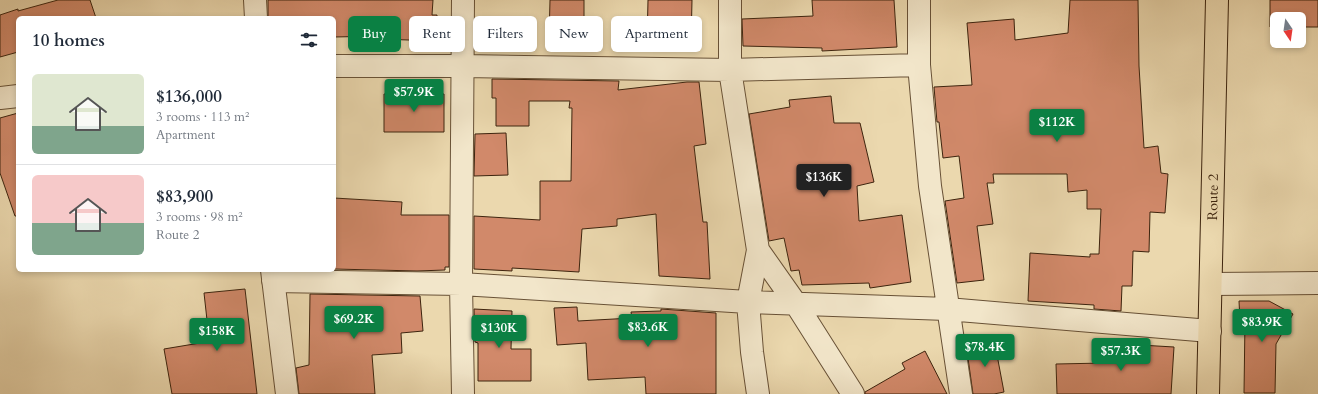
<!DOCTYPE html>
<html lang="en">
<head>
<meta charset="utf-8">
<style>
	body { margin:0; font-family:Cardo,serif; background:#f6f6f7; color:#1f2937; height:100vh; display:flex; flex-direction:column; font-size:15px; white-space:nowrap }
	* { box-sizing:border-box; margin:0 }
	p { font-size:13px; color:#747a83 }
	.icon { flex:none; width:22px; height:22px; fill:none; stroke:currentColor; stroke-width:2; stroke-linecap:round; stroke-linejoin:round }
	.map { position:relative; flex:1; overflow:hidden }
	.drawer { position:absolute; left:16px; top:16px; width:320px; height:256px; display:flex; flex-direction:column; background:#fff; border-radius:6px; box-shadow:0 2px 6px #0003 }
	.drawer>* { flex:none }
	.hud { position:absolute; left:348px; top:16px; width:380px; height:36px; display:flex; gap:8px }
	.needle { width:26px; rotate:167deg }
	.controls { position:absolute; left:1270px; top:12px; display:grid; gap:8px }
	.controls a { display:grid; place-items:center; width:36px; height:36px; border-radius:6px; background:#fff; box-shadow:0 2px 6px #0003; font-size:20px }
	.price { position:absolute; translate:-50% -34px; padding:0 9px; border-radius:4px; background:#0b8043; color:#fff; font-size:13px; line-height:26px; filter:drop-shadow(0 1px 2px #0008) }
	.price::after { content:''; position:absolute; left:50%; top:24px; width:12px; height:9px; margin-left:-6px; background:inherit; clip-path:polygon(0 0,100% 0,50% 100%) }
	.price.on { background:#222; color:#fff }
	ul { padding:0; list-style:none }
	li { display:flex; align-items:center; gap:12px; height:100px; padding:0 16px }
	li+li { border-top:1px solid #e0e1e3 }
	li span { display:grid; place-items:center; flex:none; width:112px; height:80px; border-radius:6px; color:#555 }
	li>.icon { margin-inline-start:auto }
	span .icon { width:48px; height:48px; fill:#fffc; stroke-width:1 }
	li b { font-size:17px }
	h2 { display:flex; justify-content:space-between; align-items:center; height:48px; padding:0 16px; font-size:17px }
	.pill { padding:0 14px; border-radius:6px; background:#fff; box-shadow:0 2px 6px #0003; font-size:14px; line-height:36px }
	.pill.on { background:#0b8043; color:#fff }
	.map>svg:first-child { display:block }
	.building { fill:#d1896a; stroke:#3d240e }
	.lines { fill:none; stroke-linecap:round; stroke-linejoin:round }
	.minor-casing { stroke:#685136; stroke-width:24 }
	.highway-casing { stroke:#3d240e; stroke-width:24 }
	.minor { stroke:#f2e6ca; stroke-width:22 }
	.highway { stroke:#ebd8ae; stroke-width:22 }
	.labels { text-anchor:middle; stroke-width:4; stroke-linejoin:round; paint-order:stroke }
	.street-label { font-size:14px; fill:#3d240e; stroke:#f2e6ca }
</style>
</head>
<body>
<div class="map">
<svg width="1318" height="394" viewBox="0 0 1318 394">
	<rect width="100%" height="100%" fill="#ebd8ae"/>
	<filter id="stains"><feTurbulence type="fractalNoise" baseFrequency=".005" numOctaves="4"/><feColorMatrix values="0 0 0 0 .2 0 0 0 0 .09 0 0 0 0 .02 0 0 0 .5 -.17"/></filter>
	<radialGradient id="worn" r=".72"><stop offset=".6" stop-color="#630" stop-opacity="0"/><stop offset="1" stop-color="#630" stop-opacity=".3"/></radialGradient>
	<path class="building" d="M58,0H90L96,18H18V52L0,57V15L18,9V11Z
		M268,0H433L432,15H437L436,41L381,39V36L334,37V18H268Z
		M550,0H584V39H549Z
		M648,0H692L691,45L647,44Z
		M812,0H894L897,47L822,51V48L743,46L742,19L813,16Z
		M1070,0H1138L1139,66L1144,148L1158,146L1161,173L1168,174L1165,213L1150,212L1149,252L1133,251L1132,286H1122L1121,311L1094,309V305L1028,301L1030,253L1090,257V254H1099L1101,209H1087V190L1068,192L1067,174H993L994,183H987L993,224L977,226L984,280L957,283L945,201L964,198L959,156L943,158L939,122H937L934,87L972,85L967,23L1014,19L1015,40L1068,33Z
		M1270,0H1318V27H1299V19H1277V27H1270Z
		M492,79L619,81L618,90L687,82H699L706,144L694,146L703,222H707L710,279L659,276L656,214L617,219V226L582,229L579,272L512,268V271L474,269V216L540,220V181H571L572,108H569L570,101H529V126H496V98H492Z
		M384,94H444V132H384Z
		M831,96L834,123H860L874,182L857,186L859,221L902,215L911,282L870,288L869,283L802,285L799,270L791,271L784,238L769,241L749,114L790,107L789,100Z
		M18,113V216H15L0,173V118Z
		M506,133L508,175L474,176L475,134Z
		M334,198L402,202L401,215H449V267H445V270L417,271L334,269Z
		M245,289L257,394H172L164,349L206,342L205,338H209L204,293Z
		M310,294L420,296L423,331L401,333L402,353L372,355L375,394H299L296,368L309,365Z
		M1239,301H1269L1293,314L1276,344L1275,393H1244L1245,320L1240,321Z
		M577,307L578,321L632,318L631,312L661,311V309L716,313V394H646L645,377L588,380L586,343L557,345L554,308Z
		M474,309L512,311L511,349H531V381H478V343L475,342Z
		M994,339L1004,392L994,394H973L966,344Z
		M1106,343L1174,347L1171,394H1057L1056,364L1105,363Z
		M925,351L947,394H865V392L905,369L902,363Z"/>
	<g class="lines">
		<g class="minor-casing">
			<path id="minor" d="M255,0L256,18
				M730,0V70L758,250L796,304L853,394
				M919,0V65L930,186L961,394
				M334,66H464L730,70L919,65
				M0,98L18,96
				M272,270L287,394
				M273,281L461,284L748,302L947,309L1210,331
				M1211,284L1318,283
				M463,394L461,284L463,0
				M758,394L752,352L748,302L758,250"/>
		</g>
		<g class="highway-casing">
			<g id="highway">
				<path id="s1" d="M1208,394L1217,0"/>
			</g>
		</g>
		<use href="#minor" class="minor"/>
		<use href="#highway" class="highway"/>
	</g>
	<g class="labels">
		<g class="street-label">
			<text dy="5" stroke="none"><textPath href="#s1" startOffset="197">Route 2</textPath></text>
		</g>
	</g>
	<rect width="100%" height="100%" filter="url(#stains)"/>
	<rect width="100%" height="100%" fill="url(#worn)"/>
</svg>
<div class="controls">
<a><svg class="needle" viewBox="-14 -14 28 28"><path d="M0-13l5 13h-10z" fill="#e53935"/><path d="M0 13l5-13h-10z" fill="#747a83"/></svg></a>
</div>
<b class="price" style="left:414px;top:113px">$57.9K</b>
<b class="price" style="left:1057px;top:143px">$112K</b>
<b class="price on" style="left:824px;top:198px">$136K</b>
<b class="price" style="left:354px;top:340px">$69.2K</b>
<b class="price" style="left:1262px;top:343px">$83.9K</b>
<b class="price" style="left:648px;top:348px">$83.6K</b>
<b class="price" style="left:499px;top:349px">$130K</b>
<b class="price" style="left:217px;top:352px">$158K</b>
<b class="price" style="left:985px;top:368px">$78.4K</b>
<b class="price" style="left:1121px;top:372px">$57.3K</b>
<div class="hud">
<a class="pill on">Buy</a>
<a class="pill">Rent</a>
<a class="pill">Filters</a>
<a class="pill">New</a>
<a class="pill">Apartment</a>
</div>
<section class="drawer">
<h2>10 homes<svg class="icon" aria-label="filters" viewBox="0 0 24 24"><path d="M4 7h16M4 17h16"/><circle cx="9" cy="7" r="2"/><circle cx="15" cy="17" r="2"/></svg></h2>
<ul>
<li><span style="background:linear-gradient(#dfe7d0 65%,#7fa58c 0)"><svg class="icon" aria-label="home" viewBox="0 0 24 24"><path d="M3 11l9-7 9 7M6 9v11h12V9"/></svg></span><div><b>$136,000</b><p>3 rooms · 113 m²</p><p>Apartment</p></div></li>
<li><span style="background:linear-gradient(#f6c9c9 60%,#7fa58c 0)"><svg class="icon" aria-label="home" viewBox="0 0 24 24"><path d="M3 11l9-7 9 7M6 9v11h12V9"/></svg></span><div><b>$83,900</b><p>3 rooms · 98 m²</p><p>Route 2</p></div></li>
</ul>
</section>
</div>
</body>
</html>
